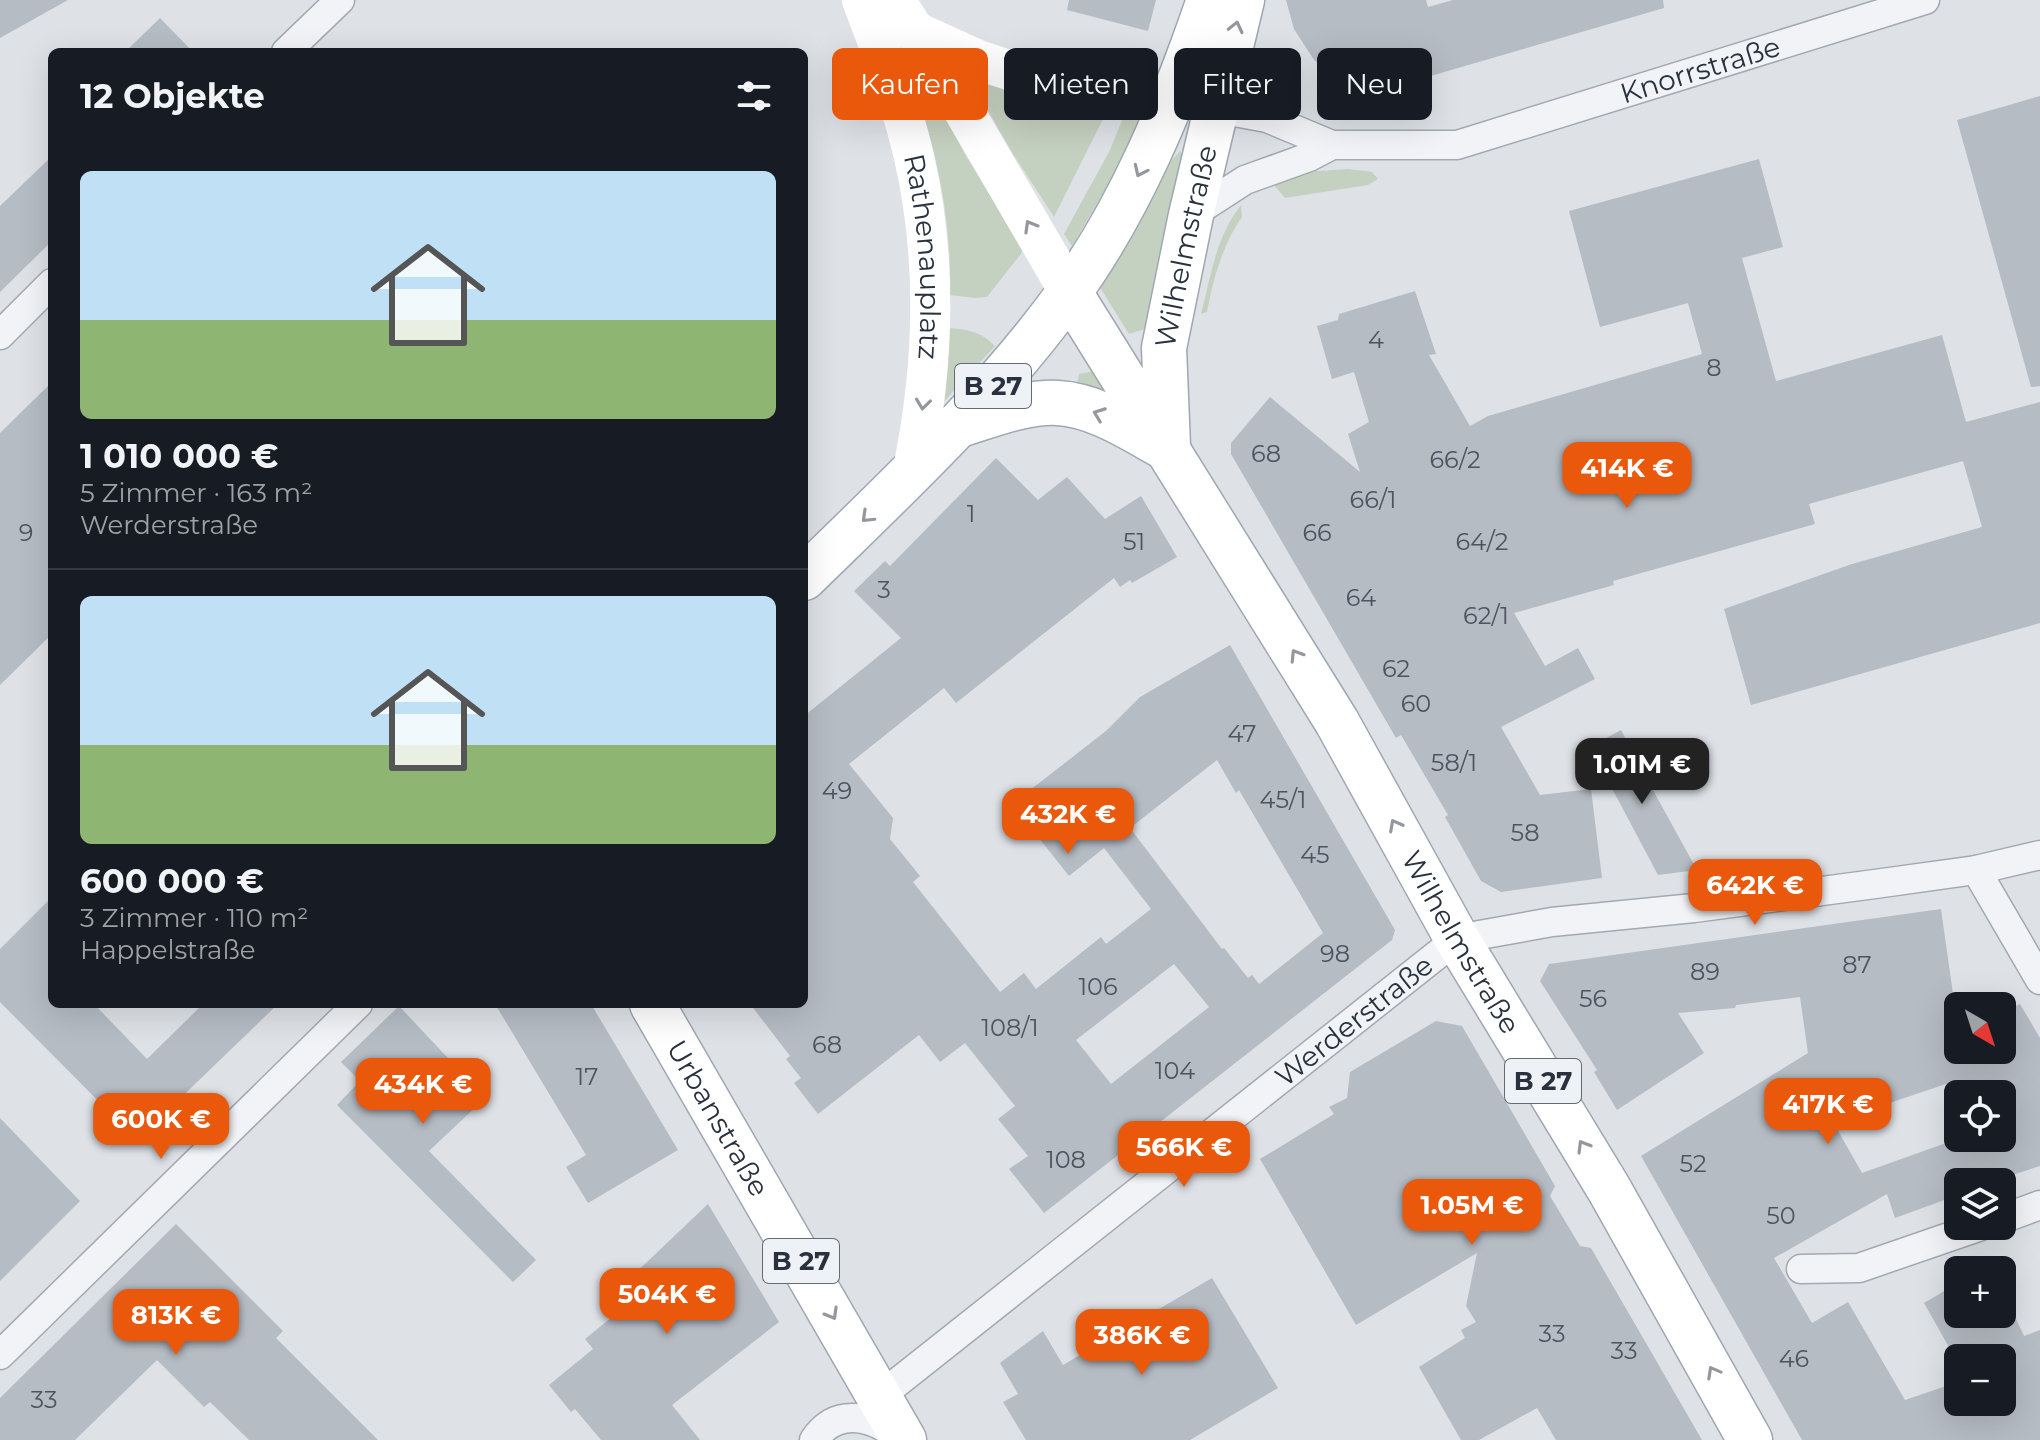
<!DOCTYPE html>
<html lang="de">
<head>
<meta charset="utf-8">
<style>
	body { margin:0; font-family:Montserrat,sans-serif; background:#20242c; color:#f1f3f6; height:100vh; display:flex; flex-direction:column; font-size:30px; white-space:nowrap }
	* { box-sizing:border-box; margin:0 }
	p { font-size:26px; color:#9ea1a6 }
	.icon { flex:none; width:44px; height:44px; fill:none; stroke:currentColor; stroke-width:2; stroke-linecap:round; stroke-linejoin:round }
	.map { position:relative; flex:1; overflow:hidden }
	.drawer { position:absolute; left:48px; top:48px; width:760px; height:960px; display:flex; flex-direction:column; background:#171b24; border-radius:12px; box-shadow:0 8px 32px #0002 }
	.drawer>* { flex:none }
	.banner { position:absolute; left:832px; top:48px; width:760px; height:72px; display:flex; gap:16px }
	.needle { width:52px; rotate:141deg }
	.tools { position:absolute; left:1944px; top:992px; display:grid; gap:16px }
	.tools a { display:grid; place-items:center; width:72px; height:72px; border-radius:12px; background:#171b24; box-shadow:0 8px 32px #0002; font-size:40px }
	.price { position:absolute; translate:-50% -68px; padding:0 18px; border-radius:16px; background:#ea580c; color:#fff; font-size:26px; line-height:52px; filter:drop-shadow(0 2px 4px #0008) }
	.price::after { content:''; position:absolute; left:50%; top:48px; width:24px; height:18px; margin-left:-12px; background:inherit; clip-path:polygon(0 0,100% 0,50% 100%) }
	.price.active { background:#222; color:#fff }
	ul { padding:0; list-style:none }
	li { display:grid; align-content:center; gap:16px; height:424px; padding:0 32px }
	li+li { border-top:2px solid #363941 }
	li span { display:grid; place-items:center; height:248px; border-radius:12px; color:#555 }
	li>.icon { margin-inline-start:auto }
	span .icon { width:144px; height:144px; fill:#fffc; stroke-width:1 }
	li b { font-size:34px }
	h2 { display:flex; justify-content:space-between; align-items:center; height:96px; padding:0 32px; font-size:34px }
	.pill { padding:0 28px; border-radius:12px; background:#171b24; box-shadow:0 8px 32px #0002; font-size:28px; line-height:72px }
	.pill.active { background:#ea580c; color:#fff }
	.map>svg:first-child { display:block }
	.green { fill:#c5d1c0 }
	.building { fill:#b6bcc4; fill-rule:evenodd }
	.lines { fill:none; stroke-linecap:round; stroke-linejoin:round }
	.street-casing { stroke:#a4a9b1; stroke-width:31 }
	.primary-casing { stroke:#9ea7b2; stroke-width:47 }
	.street { stroke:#f1f3f6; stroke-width:28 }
	.secondary { stroke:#fff; stroke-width:40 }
	.primary { stroke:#fff; stroke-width:44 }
	.oneway { stroke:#94989e }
	.labels { text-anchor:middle; stroke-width:6; stroke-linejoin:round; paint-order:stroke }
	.number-label { font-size:24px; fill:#4c545f }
	.shield { fill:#eef1f5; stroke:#636b74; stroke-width:2 }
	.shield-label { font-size:26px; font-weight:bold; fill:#28313d }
	.street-label { font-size:28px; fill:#28313d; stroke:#eef1f5 }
</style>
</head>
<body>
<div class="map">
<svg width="2040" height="1440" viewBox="0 0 2040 1440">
	<rect width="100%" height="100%" fill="#dee2e7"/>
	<path class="green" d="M898,29L965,154L1024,250L987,297L975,298L950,295C952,205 931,121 894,39Z
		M965,70L1108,109L1054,217L1013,154Z
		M1125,113L1141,118L1122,161L1072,246L1064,234L1110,150Z
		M1180,151L1183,156L1156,269L1151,295V327L1129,334L1099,286L1138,223L1171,161Z
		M1348,169L1372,172L1378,179L1368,185L1285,198L1272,183L1303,172Z
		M1241,205L1242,217C1223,243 1213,280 1207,312L1201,314C1211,275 1216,237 1241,205Z
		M948,328C967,329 982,332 995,346L939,407Z
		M1103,369L1124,401L1076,389L1079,374Z"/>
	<path class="building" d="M0,0H68L0,38Z
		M1069,0H1156L1148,31L1067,10Z
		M1286,0H1426L1428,7L1453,0H1663L1664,8L1372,93L1343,83L1314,60L1294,29Z
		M160,18L193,52H125Z
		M2040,96V386L2031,387L1957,120Z
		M52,156V241L0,292V206Z
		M1759,159L1783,247L1742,258L1776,381L1942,335L1966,422L2040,402V623L1751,705L1724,609L1852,564L1982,527L1963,461L1809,504L1815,524L1613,581L1614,585L1514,613L1545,666L1578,648L1595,679L1501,727L1540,795L1591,789L1602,878L1501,892L1481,881L1445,817L1448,815L1401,735L1396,738L1231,454V443L1270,397L1360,472L1348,434L1369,422L1354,372L1332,379L1317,326L1338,320L1339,314L1415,291L1436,354L1429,355L1470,426L1488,416L1702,354L1688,303L1600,327L1569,211Z
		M52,382V634L0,685V433Z
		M996,458L1038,500L1067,477L1105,519L1141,496L1177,557L1132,583L1130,580L1120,587L1114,578L956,703L944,688L849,764L893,818L890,839L920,876L913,882L1000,992L1024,973L1036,989L1101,937L1106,944L1151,909L1104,848L1069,876L1012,804L1106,731L1140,697L1230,645L1395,930L1392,940L1044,1213L1009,1169L1028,1156L998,1119L1015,1106L965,1043L940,1062L919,1035L818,1114L794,1083L801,1078L786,1059L790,1056L750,1004H804V716L901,638L854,591L885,561L890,566ZM1217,760L1236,793L1239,790L1323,933L1259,984L1252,975L1248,978L1224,948L1222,949L1130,828ZM1174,964L1209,1007L1111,1084L1076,1040Z
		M1621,730L1654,792L1697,870L1658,875L1590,747Z
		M52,897V1004H94L147,1059L203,1004H278L137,1140L0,1002V949Z
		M1941,909L1958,1029V1050H2002V1011L2020,1004L2040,1038V1166L1990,1182H1958V1193L1948,1196L1950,1198L1895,1218L1887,1194L1774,1258L1812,1323L1848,1302L1905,1400L1958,1382V1402H2002V1358H1958V1363L1924,1303L1958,1283V1314H2002V1289L2024,1336L2040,1330V1440H1802L1641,1156L1808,1053L1800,997L1736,1005L1735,1008L1678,1013L1704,1053L1617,1110L1594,1072L1597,1070L1540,981L1549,964ZM1952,1082L1958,1097V1094H2002V1138H1960L1862,1173L1833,1122Z
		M495,1004H591L678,1150L588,1203L566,1167L586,1155Z
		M399,1006L463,1074L458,1079L480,1103L429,1151L536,1260L513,1282L337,1105L360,1081L341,1062Z
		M1436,1021L1462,1026L1555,1186L1550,1196L1580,1246L1591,1248L1702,1440H1556L1537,1408L1479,1440H1461L1419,1367L1465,1338L1461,1330L1476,1322L1466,1306L1477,1253L1356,1325L1260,1159L1334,1114L1329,1107L1347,1098L1350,1072Z
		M0,1118L80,1201L0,1281Z
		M708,1204L779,1322L672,1405L700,1440H601L575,1409L571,1412L549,1385L593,1349L585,1339L618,1312L607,1300Z
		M176,1224L283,1331L276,1338L378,1440H249L210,1402L204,1407L157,1360L75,1440H0V1398Z
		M1212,1278L1278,1388L1190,1440H1026L1003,1402L1018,1394L1000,1363L1043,1331L1063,1365Z"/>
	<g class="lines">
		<g class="street-casing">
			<g id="street">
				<path d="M286,52L340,0"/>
				<path id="s1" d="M1202,106L1267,118L1332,145H1457L1925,0"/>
				<path d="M1191,215L1245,180L1309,157L1332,145"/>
				<path d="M0,335L52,283"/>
				<path d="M1976,870L2040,980"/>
				<path d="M2002,1219L2040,1205"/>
				<path d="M1801,1269L1859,1268L1981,1226"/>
				<path d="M0,1355L358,1004"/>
				<path id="s2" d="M879,1397L1457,939L1552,922L1694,908L1875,884L1976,870L2040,855"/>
				<path d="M814,1440C836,1407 872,1415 899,1438"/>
			</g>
		</g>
		<g class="primary-casing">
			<g id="primary">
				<path id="s4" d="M1070,293L1337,722L1457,939L1609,1189L1750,1440"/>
				<path d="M956,426C987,417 1025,401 1058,403C1096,405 1133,430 1166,448"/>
				<path id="s5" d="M1168,446L1164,348L1191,215L1242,0"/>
				<path d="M804,578C896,488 992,399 1068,294C1132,206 1174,102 1209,0"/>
				<path id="s6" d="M652,1004L904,1440"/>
			</g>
		</g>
		<use href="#street" class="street"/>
		<g class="secondary">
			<path id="s3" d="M862,0C881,51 902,104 914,157C938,262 934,369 912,474"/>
			<path d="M895,0L951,89L1070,293"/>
			<path d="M914,31L978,60L1024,75L1173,100"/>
		</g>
		<use href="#primary" class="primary"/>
	</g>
	<defs><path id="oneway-chevron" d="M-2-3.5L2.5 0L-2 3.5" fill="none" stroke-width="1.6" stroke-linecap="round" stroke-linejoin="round" transform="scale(2)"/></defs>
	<g class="oneway">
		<use href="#oneway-chevron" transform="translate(1236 27) rotate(-77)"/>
		<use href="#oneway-chevron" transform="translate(1140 171) rotate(115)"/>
		<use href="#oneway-chevron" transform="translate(1030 226) rotate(-120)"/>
		<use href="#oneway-chevron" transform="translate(923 404) rotate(97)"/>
		<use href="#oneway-chevron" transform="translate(1099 414) rotate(-159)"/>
		<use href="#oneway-chevron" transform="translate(867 517) rotate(136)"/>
		<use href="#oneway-chevron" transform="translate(1296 655) rotate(-122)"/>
		<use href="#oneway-chevron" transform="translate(1395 825) rotate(-118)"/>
		<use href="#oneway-chevron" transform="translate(1583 1146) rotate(-121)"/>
		<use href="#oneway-chevron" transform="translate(832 1314) rotate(60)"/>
		<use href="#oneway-chevron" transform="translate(1713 1372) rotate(-119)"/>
	</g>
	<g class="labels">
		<g class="number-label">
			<text x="1376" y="348">4</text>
			<text x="1714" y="376">8</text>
			<text x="1266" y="462">68</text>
			<text x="1455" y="468">66/2</text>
			<text x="1373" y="508">66/1</text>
			<text x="971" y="522">1</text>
			<text x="26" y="541">9</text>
			<text x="1317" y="541">66</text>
			<text x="1134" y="550">51</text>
			<text x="1482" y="550">64/2</text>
			<text x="884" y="598">3</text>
			<text x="1361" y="606">64</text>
			<text x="1486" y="624">62/1</text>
			<text x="1396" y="677">62</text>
			<text x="1416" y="712">60</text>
			<text x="1242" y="742">47</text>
			<text x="1454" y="771">58/1</text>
			<text x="837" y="799">49</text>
			<text x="1283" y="808">45/1</text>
			<text x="1525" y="841">58</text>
			<text x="1315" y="863">45</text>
			<text x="1335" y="962">98</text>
			<text x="1857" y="973">87</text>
			<text x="1705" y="980">89</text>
			<text x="1098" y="995">106</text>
			<text x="1593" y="1007">56</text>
			<text x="1010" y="1036">108/1</text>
			<text x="827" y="1053">68</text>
			<text x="1175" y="1079">104</text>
			<text x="587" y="1085">17</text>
			<text x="1066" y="1168">108</text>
			<text x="1693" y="1172">52</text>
			<text x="1781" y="1224">50</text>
			<text x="1552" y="1342">33</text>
			<text x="1624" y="1359">33</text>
			<text x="1794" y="1367">46</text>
			<text x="44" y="1408">33</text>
		</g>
		<g class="shield">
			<rect x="955" y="364" width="76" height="44" rx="6"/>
			<rect x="1505" y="1059" width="76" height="44" rx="6"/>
			<rect x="763" y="1239" width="76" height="44" rx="6"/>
		</g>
		<g class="shield-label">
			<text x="993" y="395">B 27</text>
			<text x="1543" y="1090">B 27</text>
			<text x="801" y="1270">B 27</text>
		</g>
		<g class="street-label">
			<text dy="10" stroke="none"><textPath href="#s1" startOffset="516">Knorrstraße</textPath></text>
			<text dy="10" stroke="none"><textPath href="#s5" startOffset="202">Wilhelmstraße</textPath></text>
			<text dy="10" stroke="none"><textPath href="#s3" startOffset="266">Rathenauplatz</textPath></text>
			<text dy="10" stroke="none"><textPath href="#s4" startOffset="758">Wilhelmstraße</textPath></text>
			<text dy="10" stroke="none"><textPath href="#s2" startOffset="606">Werderstraße</textPath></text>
			<text dy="10" stroke="none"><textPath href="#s6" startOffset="132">Urbanstraße</textPath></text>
		</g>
	</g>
</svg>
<div class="tools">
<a><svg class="needle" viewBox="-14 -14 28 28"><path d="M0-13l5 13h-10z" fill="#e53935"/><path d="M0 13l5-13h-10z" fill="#9ea1a6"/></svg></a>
<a><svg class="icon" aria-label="locate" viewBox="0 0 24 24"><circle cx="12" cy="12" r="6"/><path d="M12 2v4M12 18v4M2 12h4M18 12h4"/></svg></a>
<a><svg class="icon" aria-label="layers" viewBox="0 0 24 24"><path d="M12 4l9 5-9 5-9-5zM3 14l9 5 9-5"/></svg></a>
<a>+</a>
<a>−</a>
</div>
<b class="price" style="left:1627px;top:510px">414K €</b>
<b class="price active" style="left:1642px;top:806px">1.01M €</b>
<b class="price" style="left:1068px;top:856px">432K €</b>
<b class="price" style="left:1755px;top:927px">642K €</b>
<b class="price" style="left:423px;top:1126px">434K €</b>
<b class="price" style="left:1828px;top:1146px">417K €</b>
<b class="price" style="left:161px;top:1161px">600K €</b>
<b class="price" style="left:1184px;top:1189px">566K €</b>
<b class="price" style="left:1472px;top:1247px">1.05M €</b>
<b class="price" style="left:667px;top:1336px">504K €</b>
<b class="price" style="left:176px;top:1357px">813K €</b>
<b class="price" style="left:1142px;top:1377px">386K €</b>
<div class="banner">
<a class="pill active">Kaufen</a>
<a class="pill">Mieten</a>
<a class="pill">Filter</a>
<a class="pill">Neu</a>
</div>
<section class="drawer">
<h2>12 Objekte<svg class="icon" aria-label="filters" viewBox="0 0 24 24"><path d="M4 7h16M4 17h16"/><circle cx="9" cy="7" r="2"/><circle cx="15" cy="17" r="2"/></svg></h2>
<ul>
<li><span style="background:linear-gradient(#bfe0f5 60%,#8fb573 0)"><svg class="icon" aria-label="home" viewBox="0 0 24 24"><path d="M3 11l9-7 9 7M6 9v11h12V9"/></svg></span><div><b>1 010 000 €</b><p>5 Zimmer · 163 m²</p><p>Werderstraße</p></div></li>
<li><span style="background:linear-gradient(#bfe0f5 60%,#8fb573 0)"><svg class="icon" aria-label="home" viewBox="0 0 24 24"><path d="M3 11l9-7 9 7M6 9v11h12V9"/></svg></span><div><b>600 000 €</b><p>3 Zimmer · 110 m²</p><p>Happelstraße</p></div></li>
</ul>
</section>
</div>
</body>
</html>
